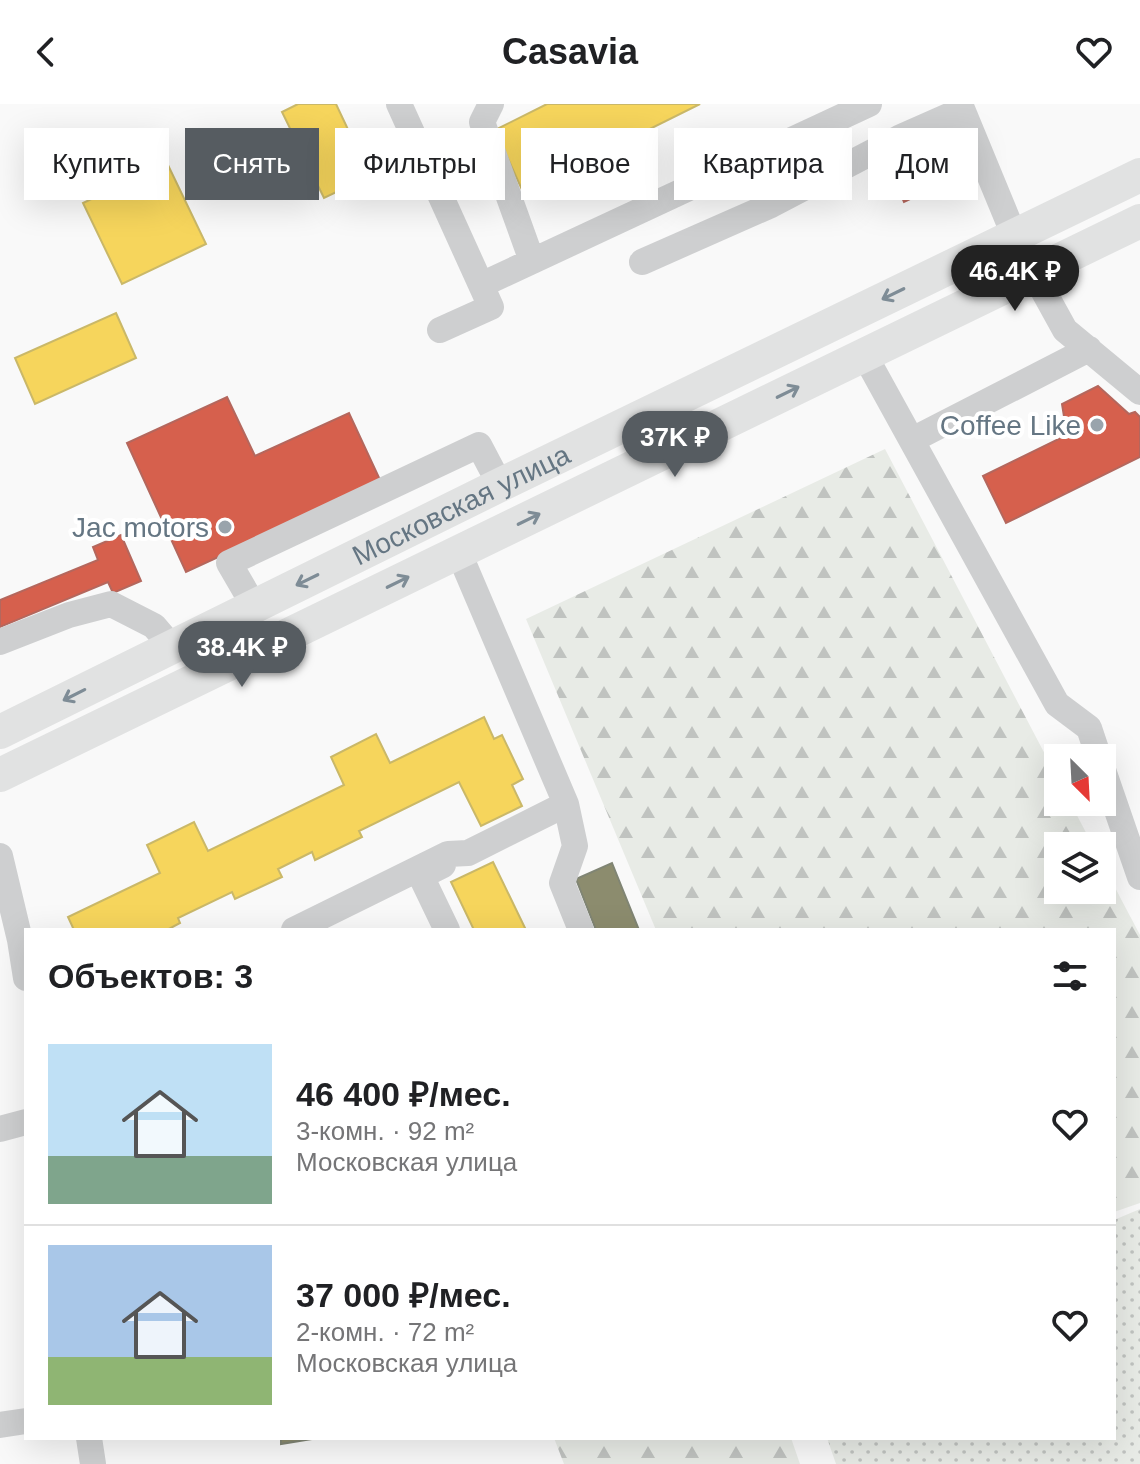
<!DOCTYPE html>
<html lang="ru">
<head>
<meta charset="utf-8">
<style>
	body { margin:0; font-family:Helvetica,sans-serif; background:#f6f6f6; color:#202124; height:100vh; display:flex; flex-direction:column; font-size:30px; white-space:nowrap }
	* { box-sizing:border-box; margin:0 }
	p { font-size:26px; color:#757577 }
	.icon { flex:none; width:44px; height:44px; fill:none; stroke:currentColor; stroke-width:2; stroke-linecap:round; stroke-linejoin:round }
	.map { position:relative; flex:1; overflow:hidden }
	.drawer { position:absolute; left:24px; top:824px; width:1092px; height:512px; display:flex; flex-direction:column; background:#fff; border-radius:0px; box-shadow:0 8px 32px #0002 }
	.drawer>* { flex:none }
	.guide { position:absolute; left:24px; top:24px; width:1092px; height:72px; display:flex; gap:16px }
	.needle { width:52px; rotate:156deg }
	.controls { position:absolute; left:1044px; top:640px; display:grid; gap:16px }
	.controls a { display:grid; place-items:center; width:72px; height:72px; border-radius:0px; background:#fff; box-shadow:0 8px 32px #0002; font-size:40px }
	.price { position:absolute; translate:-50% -68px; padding:0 18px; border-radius:28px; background:#565c61; color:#fff; font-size:26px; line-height:52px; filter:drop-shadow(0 2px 4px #0008) }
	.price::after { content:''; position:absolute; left:50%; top:48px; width:24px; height:18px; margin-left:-12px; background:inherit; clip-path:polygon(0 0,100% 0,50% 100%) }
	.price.current { background:#222; color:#fff }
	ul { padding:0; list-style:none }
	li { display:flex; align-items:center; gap:24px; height:200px; padding:0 24px }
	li+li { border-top:2px solid #e0e0e0 }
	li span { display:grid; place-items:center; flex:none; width:224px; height:160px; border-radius:0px; color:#555 }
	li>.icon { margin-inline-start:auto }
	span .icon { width:96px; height:96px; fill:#fffc; stroke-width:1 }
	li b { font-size:34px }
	h2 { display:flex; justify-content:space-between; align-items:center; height:96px; padding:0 24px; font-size:34px }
	.chip { padding:0 28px; border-radius:0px; background:#fff; box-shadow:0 8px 32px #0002; font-size:28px; line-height:72px }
	.chip.current { background:#565c61; color:#fff }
	header { display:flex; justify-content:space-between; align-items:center; height:104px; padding:0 24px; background:#fff; font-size:36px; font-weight:700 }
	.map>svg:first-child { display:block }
	.grass { fill:url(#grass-dots) }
	.forest { fill:url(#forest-firs) }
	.homes { fill:#f6d55c; stroke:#cab868; stroke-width:2 }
	.shops { fill:#d6604d; stroke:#b4675d; stroke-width:2 }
	.industry { fill:#8c8c6e; stroke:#808574; stroke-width:2 }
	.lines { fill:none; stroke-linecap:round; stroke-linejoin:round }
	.minor { stroke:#cecfd0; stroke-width:26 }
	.major { stroke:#e1e2e2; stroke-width:34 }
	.oneway { stroke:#7e8c96 }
	.poi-dot { fill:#99a4ac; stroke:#fff; stroke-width:3 }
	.labels { text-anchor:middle; stroke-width:8; stroke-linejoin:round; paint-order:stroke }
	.poi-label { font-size:28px; fill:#657683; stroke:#fff; text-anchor:end }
	.street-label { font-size:28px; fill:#657683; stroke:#fff }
</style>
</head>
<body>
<header><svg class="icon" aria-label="back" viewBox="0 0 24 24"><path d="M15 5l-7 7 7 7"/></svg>Casavia<svg class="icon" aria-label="heart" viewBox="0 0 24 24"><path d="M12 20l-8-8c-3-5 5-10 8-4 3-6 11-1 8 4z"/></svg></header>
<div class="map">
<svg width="1140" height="1360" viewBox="0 0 1140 1360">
	<defs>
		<pattern id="grass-dots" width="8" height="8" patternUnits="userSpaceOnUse" patternTransform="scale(2)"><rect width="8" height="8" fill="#e8ebe6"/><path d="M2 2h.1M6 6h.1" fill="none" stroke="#c0c3c0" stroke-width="1.8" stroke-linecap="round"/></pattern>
		<pattern id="forest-firs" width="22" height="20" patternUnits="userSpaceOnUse" patternTransform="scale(2)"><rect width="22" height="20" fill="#e8ebe6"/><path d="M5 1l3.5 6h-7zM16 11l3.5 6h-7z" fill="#c0c3c0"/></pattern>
	</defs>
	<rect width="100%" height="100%" fill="#f9f9f9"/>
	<path class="grass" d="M1140,1105V1360H836L827,1334H1114V1116Z"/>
	<path class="forest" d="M885,345L1058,675V698H1070L1093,742H1058V786H1102V759L1140,831V1099L1114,1108V826H656L526,515Z
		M554,1334H791L800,1360H564Z"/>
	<path class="homes" d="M298,0H336L370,72L324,94L282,8Z
		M547,0H700L523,88L495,26Z
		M167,59L206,140L122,180L83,99Z
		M116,209L136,254L35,300L15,254Z
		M484,613L494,635L502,631L523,675L512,681L522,702L481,722L459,678L359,727L362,733L315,756L312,748L278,765L282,773L235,795L232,788L178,814L180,819L167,826H74L68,813L160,769L147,741L194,718L208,747L344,681L331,653L376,630L390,659Z
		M493,758L526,826H474L451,778Z"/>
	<path class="shops" d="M936,31L944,48L928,55L920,38Z
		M924,58L936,83L904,98L898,84L918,75L913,63Z
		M1098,282L1129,310L1135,308L1140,313V353L1006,419L983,372L1067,331L1062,300Z
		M227,293L255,352L349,309L381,378L186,468L127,339Z
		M121,431L141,477L113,489L108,478L0,523V496L98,456L93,443Z"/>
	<path class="industry" d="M612,759L639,826H596L576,775Z
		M281,1334H318L281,1340Z"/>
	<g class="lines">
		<path class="minor" d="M399,0L491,203L440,226
			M491,0L482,18L532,157
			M960,0L1014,131
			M642,158L771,101L899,34L962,6
			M1033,168L1065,226L1140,288
			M481,181L869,0
			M864,250L1057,600L1089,624L1099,654
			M912,336L1089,245
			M459,449L566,700L575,742L562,779L581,826
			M254,502L229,459L479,341L500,381
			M0,538L69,511L111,500L154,522L171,542
			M1102,663L1140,773
			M0,752L20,836L26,874
			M443,761L421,772L447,826
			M294,826L448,750L468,749L566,700
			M0,1025L26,1018
			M0,1321L26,1317
			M89,1334L93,1360"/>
		<g class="major">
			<path id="s1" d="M0,628L500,381L1140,71"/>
			<path d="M0,671L1140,117"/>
		</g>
	</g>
	<defs><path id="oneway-shaft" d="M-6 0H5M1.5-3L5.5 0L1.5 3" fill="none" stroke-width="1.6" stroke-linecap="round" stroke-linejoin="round" transform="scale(2)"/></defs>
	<g class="oneway">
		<use href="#oneway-shaft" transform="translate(893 190) rotate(154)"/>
		<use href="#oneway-shaft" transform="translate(788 288) rotate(-26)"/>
		<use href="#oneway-shaft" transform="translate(529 415) rotate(-26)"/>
		<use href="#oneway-shaft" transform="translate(307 476) rotate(154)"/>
		<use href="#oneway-shaft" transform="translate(398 478) rotate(-26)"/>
		<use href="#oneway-shaft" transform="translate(74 591) rotate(153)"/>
	</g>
	<g class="poi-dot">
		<circle cx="1097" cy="321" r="8"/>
		<circle cx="225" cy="423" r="8"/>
	</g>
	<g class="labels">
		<g class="poi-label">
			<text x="1081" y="331">Coffee Like</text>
			<text x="209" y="433">Jac motors</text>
		</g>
		<g class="street-label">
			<text dy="10" stroke="none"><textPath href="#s1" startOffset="514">Московская улица</textPath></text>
		</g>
	</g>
</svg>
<div class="controls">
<a><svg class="needle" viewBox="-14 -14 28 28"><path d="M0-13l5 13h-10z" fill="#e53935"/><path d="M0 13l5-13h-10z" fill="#757577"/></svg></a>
<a><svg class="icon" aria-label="layers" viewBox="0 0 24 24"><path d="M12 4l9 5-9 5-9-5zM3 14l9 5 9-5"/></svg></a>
</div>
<b class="price current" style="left:1015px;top:209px">46.4K ₽</b>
<b class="price" style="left:675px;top:375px">37K ₽</b>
<b class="price" style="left:242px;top:585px">38.4K ₽</b>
<div class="guide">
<a class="chip">Купить</a>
<a class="chip current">Снять</a>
<a class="chip">Фильтры</a>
<a class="chip">Новое</a>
<a class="chip">Квартира</a>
<a class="chip">Дом</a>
</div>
<section class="drawer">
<h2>Объектов: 3<svg class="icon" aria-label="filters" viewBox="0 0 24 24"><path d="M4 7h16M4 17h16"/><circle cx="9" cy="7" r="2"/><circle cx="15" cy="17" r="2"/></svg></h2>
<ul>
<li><span style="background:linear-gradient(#bfe0f5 70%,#7fa58c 0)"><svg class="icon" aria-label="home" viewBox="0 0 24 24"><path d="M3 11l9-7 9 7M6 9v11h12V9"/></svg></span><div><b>46 400 ₽/мес.</b><p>3-комн. · 92 m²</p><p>Московская улица</p></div><svg class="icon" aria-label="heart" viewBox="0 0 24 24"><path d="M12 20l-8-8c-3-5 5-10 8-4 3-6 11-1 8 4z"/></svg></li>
<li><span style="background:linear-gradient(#a9c7e8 70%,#8fb573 0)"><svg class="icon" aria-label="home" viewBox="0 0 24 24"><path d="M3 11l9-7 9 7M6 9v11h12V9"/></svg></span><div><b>37 000 ₽/мес.</b><p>2-комн. · 72 m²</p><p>Московская улица</p></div><svg class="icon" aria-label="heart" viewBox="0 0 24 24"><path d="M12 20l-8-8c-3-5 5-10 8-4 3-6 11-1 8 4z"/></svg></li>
</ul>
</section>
</div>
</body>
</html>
